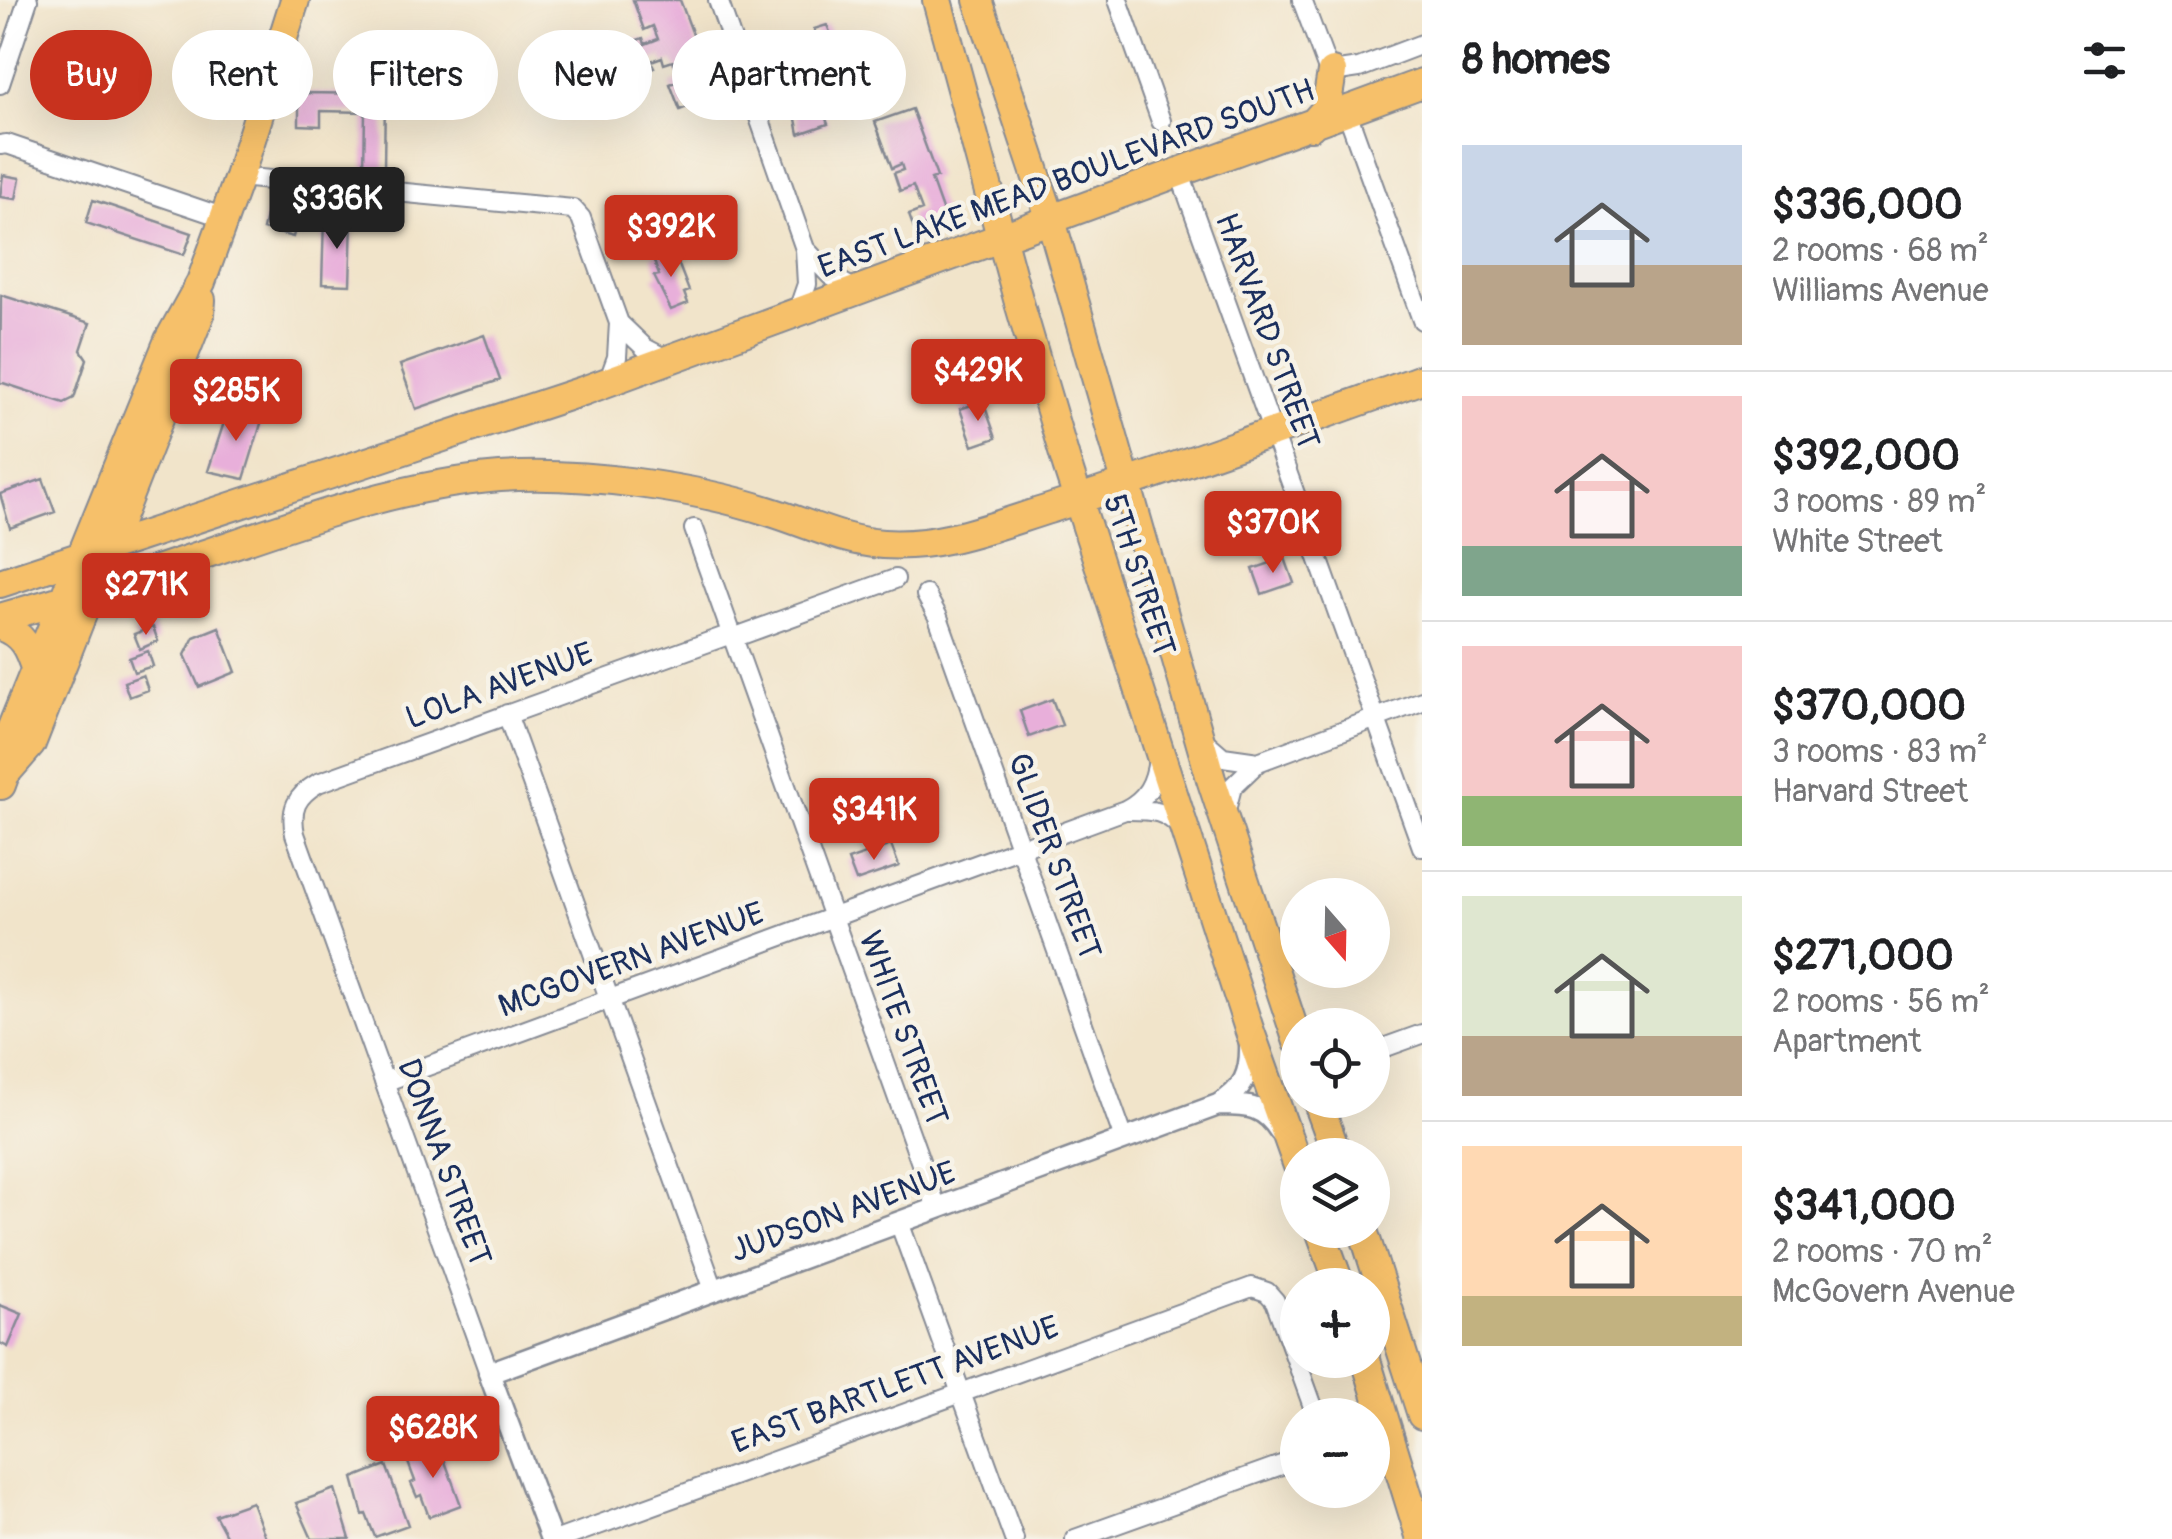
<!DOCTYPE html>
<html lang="en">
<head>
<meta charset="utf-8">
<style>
	body { margin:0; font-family:Pangolin,sans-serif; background:#f6f6f6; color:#202124; height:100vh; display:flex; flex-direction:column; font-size:38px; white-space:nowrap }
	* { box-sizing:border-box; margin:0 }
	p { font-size:32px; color:#757577 }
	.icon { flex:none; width:55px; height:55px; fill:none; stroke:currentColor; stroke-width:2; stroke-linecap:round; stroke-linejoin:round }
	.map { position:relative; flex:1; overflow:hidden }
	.panel { display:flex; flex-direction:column; background:#fff; width:750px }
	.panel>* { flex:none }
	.hud { position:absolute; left:30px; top:30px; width:950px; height:90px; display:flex; gap:20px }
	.needle { width:65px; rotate:160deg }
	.buttons { position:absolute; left:1280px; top:878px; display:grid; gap:20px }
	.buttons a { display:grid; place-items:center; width:110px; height:110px; border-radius:50%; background:#fff; box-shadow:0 10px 40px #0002; font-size:50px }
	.price { position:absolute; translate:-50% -85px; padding:0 22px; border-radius:10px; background:#c8321e; color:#fff; font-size:32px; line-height:65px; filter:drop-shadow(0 2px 5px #0008) }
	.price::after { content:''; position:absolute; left:50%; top:60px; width:30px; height:22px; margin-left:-15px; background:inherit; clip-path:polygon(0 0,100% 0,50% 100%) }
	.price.selected { background:#222; color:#fff }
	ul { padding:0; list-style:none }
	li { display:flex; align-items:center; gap:30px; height:250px; padding:0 40px }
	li+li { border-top:2px solid #e0e0e0 }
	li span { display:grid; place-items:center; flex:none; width:280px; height:200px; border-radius:0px; color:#555 }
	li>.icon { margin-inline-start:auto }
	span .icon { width:120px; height:120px; fill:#fffc; stroke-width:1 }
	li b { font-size:42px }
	h2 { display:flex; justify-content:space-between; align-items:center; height:120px; padding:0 40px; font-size:42px }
	.pill { padding:0 35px; border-radius:45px; background:#fff; box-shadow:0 10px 40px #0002; font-size:35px; line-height:90px }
	.pill.selected { background:#c8321e; color:#fff }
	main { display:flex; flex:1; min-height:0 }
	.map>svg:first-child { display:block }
	.building { fill:#e8afda }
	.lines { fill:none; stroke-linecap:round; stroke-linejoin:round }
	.minor-casing { stroke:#868a94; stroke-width:22 }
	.tertiary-casing { stroke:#868a94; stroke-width:25 }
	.primary-casing { stroke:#868a94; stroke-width:32 }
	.minor { stroke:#fff; stroke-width:18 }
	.tertiary { stroke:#fff; stroke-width:20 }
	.primary { stroke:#f6c06b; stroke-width:28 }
	.labels { text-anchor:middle; stroke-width:9; stroke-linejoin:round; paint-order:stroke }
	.street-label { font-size:32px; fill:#1b2f5e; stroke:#f7f3e8 }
</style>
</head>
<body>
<main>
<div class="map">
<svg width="1422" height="1539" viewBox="0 0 1422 1539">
	<rect width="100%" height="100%" fill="#f7f3e8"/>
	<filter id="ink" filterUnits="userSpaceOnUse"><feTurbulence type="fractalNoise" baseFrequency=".01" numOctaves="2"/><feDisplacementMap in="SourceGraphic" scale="20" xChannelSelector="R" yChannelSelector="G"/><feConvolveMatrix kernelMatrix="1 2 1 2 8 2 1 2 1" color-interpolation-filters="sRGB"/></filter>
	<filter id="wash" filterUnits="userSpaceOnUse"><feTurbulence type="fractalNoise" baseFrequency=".0048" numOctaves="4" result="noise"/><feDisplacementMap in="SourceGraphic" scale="40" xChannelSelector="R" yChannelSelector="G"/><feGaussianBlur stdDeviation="2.25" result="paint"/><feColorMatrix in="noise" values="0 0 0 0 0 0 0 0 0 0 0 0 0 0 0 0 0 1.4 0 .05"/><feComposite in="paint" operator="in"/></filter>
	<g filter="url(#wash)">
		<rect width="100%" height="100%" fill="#f1e4ca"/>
		<g id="blocks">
			<path class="building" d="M633,0H680L704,64L678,73L673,61L664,64L662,57L651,61L654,67L642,72L631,42L643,38L645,44L658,39L653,26L644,30Z
				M827,25L832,37L822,41L824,47L811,52L806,41L817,37L814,29Z
				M544,39L605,46L597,113L536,106Z
				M832,67L838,82L789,102L780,81L813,68L815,74Z
				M703,71L713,97L680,110L670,84Z
				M299,93L385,94L384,169H364L365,112L321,111V126L299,125Z
				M811,104L813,111L822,108L828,124L799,134L794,109Z
				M912,109L937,177L931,179L945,218L914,229L909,215L922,210L913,186L900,191L894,173L903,170L901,164L892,168L875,122Z
				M3,175L20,178L16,199L0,197Z
				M93,200L192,233L184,255L86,223Z
				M287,207L300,211L293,237L263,229L268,208L286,212Z
				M324,219L352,220L350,285L322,284Z
				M668,250L673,262L677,260L689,291L684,293L688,303L671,310L654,276L659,275L652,256Z
				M1,295L90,323L81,350L87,359L74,398L64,403L0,382Z
				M484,335L500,380L416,409L400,365Z
				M983,401L996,438L973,446L960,409Z
				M229,407L263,417L244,479L208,471Z
				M43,479L55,512L10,528L0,494Z
				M1285,558L1294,583L1262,594L1253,569Z
				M153,627L158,641L140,649L134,634Z
				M219,627L236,672L199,687L185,655L194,637Z
				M148,651L153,666L134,672L129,658Z
				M143,675L148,690L129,697L124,682Z
				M1052,699L1062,725L1029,737L1020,711Z
				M891,845L899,866L856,881L848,860Z
				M0,1305L22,1314L8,1347L0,1343Z
				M439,1445L461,1505L429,1517L421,1495L417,1497L411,1483L415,1481L406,1457Z
				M386,1465L408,1525L375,1537L366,1514L363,1515L353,1478Z
				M335,1489L350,1539H312L296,1503Z
				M252,1502L266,1539H228L215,1515Z"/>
		</g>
	</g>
	<g filter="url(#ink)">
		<use href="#blocks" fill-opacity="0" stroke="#868a94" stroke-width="2.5"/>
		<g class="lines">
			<g class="minor-casing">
				<path id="minor" d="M718,0L805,249L807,284L797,313
					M1118,0L1161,121
					M1302,0L1327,67L1332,72L1359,68L1422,44
					M0,84L28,0
					M1347,112L1422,320
					M0,145L7,144L225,218
					M1180,174L1422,847
					M239,177L573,209L581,218L619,323L617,357L608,382
					M805,249L831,276L857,291
					M619,323L645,348L668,360
					M694,529L937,1208
					M926,595L938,617L1124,1139
					M733,638L895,579
					M507,714L714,1290
					M1201,738L1223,757L1258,762
					M1125,810C1149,810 1167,809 1182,830
					M1225,814L1232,787L1258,762L1422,701
					M1372,1052L1422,1034
					M384,1082L1125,810C1147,799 1155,783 1158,759
					M899,1222L1014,1539
					M489,1373L295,834C290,809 296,796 318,783L731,634
					M560,1539L1252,1287L1267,1292L1275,1301L1316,1415
					M1075,1539L1298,1459"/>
			</g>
			<g class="tertiary-casing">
				<path id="tertiary" d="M1220,1105C1249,1105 1264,1106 1280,1131
					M551,1539L489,1373L1218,1105C1244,1090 1251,1073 1250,1044"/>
			</g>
			<g class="primary-casing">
				<path id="primary" d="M937,0L1018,299L1067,465L1249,1029L1298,1166
					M978,0L1051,220L1211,779L1298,1042
					M1311,126L1326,109L1332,72
					M0,583L583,391L1422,83
					M0,618C68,599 135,578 202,555C299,522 397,485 500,477C578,471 694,487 768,511C807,523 842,541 883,544C943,548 996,525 1052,508C1176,468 1299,423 1422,379
					M0,626C23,634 29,648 36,671
					M5,774L2,752L169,340L201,282L239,177L295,0
					M1,785L5,774L31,744L200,314L201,300
					M1317,1100L1337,1155
					M1320,1230L1340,1285
					M1363,1230L1422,1415
					M1366,1360L1421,1539"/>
			</g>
			<use href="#minor" class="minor"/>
			<use href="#tertiary" class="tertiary"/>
			<use href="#primary" class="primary"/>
		</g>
	</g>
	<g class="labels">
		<g class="street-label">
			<text transform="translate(1066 178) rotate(-20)" y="11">EAST LAKE MEAD BOULEVARD SOUTH</text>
			<text transform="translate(1268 331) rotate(70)" y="11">HARVARD STREET</text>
			<text transform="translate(1140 575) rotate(72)" y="11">5TH STREET</text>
			<text transform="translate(499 685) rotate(-20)" y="11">LOLA AVENUE</text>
			<text transform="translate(1055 856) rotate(70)" y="11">GLIDER STREET</text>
			<text transform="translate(631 959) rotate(-20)" y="11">MCGOVERN AVENUE</text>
			<text transform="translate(904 1028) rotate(70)" y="11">WHITE STREET</text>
			<text transform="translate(445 1162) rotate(70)" y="11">DONNA STREET</text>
			<text transform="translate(843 1211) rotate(-20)" y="11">JUDSON AVENUE</text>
			<text transform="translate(895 1384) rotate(-20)" y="11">EAST BARTLETT AVENUE</text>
		</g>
	</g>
</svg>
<div class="buttons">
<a><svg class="needle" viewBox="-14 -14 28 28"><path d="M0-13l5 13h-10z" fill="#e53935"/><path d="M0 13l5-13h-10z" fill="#757577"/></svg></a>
<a><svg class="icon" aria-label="locate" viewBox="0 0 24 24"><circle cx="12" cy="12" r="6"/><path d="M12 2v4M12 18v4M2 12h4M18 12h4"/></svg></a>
<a><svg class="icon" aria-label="layers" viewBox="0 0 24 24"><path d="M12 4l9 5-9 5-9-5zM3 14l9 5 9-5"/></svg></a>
<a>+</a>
<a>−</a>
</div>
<b class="price selected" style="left:337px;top:252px">$336K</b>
<b class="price" style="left:671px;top:280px">$392K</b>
<b class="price" style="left:978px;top:424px">$429K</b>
<b class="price" style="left:236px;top:444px">$285K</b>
<b class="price" style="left:1273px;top:576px">$370K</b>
<b class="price" style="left:146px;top:638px">$271K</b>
<b class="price" style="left:874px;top:863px">$341K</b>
<b class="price" style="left:433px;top:1481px">$628K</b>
<div class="hud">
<a class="pill selected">Buy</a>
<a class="pill">Rent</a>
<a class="pill">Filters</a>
<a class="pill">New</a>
<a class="pill">Apartment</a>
</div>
</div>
<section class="panel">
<h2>8 homes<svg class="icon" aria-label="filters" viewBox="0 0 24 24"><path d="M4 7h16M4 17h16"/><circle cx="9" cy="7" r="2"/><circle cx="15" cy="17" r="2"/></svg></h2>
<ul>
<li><span style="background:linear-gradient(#c9d6e8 60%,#b9a48a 0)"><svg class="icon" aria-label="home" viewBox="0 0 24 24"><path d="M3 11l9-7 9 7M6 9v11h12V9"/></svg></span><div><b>$336,000</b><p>2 rooms · 68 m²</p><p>Williams Avenue</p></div></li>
<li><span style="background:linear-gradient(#f6c9c9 75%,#7fa58c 0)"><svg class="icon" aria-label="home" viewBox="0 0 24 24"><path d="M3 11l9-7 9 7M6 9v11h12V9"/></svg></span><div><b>$392,000</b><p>3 rooms · 89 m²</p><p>White Street</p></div></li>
<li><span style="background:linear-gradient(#f6c9c9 75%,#8fb573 0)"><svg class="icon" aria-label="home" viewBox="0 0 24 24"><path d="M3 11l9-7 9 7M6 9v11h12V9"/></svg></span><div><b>$370,000</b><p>3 rooms · 83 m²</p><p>Harvard Street</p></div></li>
<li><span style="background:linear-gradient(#dfe7d0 70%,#b9a48a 0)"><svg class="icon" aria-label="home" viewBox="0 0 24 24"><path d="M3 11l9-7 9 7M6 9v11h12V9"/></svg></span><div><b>$271,000</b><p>2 rooms · 56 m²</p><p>Apartment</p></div></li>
<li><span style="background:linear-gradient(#ffd9b3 75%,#c2b280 0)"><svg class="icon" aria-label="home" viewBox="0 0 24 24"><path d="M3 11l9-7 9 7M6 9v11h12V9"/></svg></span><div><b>$341,000</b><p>2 rooms · 70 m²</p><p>McGovern Avenue</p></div></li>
</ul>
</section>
</main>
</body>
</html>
